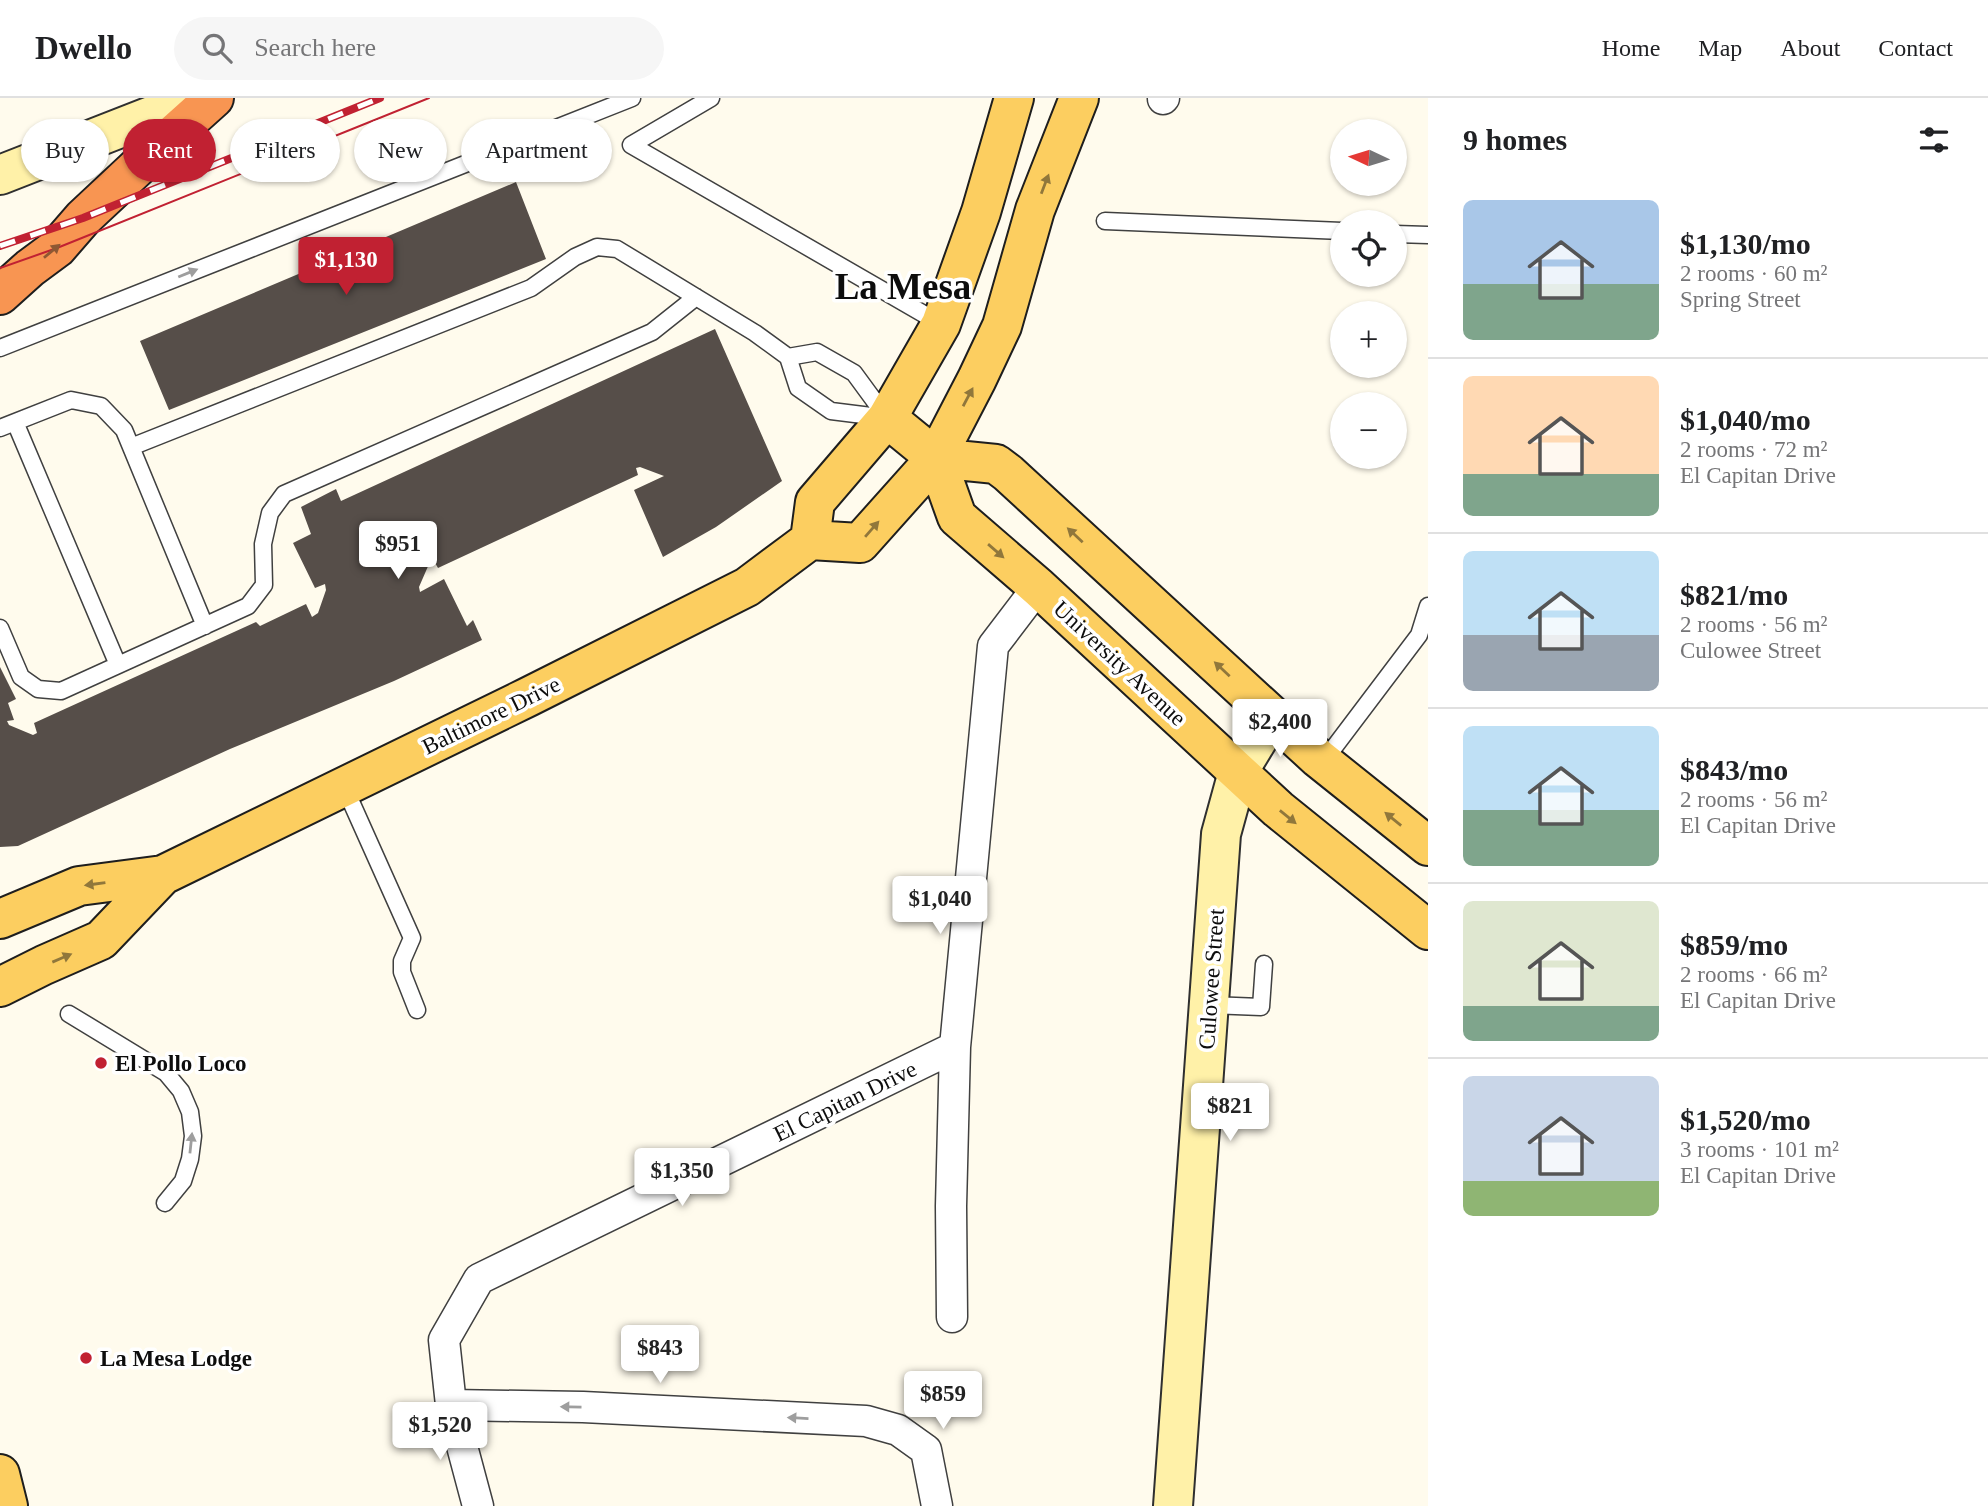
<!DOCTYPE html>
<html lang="en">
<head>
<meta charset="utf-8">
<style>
	body { margin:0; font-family:"Times New Roman",serif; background:#f6f6f6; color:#202124; height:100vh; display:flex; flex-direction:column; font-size:26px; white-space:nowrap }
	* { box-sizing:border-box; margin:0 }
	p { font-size:23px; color:#757577 }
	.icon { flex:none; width:38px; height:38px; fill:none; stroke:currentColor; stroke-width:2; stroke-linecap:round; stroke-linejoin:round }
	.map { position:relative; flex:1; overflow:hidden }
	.panel { display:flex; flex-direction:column; background:#fff; width:560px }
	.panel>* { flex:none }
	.guide { position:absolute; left:21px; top:21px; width:665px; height:63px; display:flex; gap:14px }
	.needle { width:46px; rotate:274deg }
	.controls { position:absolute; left:1330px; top:21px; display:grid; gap:14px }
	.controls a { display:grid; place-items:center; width:77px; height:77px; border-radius:50%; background:#fff; box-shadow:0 2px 5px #0004; font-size:35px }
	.price { position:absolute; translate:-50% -60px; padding:0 16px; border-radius:7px; background:#fff; color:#222; font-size:23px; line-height:46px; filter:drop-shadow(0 2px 4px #0008) }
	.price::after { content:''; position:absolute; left:50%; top:42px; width:21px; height:16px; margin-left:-10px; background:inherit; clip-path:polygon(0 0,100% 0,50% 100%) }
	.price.selected { background:#c12132; color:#fff }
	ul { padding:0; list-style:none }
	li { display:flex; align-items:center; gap:21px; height:175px; padding:0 35px }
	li+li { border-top:2px solid #e0e0e0 }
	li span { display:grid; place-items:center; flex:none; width:196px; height:140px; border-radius:10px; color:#555 }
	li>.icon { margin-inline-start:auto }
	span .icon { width:84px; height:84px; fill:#fffc; stroke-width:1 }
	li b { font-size:30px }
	h2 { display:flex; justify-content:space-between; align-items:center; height:84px; padding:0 35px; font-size:30px }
	.chip { padding:0 24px; border-radius:32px; background:#fff; box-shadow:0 2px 5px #0004; font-size:24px; line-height:63px }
	.chip.selected { background:#c12132; color:#fff }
	header { display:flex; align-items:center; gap:42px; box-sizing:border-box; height:98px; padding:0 35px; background:#fff; border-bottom:2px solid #e0e0e0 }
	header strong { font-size:33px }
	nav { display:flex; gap:38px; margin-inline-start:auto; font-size:24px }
	.search { width:490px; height:63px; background:#f6f6f6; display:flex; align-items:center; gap:18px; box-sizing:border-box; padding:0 24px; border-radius:38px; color:#757577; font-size:26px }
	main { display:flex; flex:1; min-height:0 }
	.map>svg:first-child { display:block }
	.building { fill:#564e49 }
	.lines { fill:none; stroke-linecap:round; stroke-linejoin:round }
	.lane-casing { stroke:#404040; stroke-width:19 }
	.street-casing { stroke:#404040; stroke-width:33 }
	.secondary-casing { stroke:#2f2f2f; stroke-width:42 }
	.primary-casing { stroke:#1e1e1e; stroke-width:42 }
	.highway-casing { stroke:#1e1e1e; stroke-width:42 }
	.lane { stroke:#fff; stroke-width:16 }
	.street { stroke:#fff; stroke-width:30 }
	.secondary { stroke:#fff1a8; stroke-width:38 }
	.primary { stroke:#fcce60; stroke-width:38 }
	.highway { stroke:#f89552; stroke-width:38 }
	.tram { stroke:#c12132; stroke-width:2 }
	.rail-casing { stroke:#c12132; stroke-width:8 }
	.rail { stroke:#fff; stroke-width:5; stroke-dasharray:16; stroke-linecap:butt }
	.oneway { fill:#90773b }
	.oneway2 { fill:#8e5833 }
	.oneway3 { fill:#9e9e9e }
	.poi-dot { fill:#c12132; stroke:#fff; stroke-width:2.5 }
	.labels { text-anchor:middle; stroke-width:7; stroke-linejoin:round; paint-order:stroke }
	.street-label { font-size:23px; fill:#0d0d0d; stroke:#fff }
	.poi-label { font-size:23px; font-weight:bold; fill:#0d0d0d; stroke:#fff; text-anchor:start }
	.town-label { font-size:37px; font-weight:bold; fill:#0d0d0d; stroke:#fff }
</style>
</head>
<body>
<header>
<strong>Dwello</strong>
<div class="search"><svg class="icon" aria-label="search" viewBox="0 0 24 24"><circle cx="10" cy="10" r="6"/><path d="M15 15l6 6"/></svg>Search here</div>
<nav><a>Home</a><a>Map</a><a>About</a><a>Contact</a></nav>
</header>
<main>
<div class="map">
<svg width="1428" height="1408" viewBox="0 0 1428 1408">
	<rect width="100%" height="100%" fill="#fffbed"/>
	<path class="building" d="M516,84L546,161L169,312L140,243Z
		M715,231L782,383L716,429L663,459L634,392L664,378L640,369L636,370L638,377L438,470L434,463L429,466L419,489L420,494L444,481L467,528L473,522L482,542L394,583L230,651L18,748L0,749V569L16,601L8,605L14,622L7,623L9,627L33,637L37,635L34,625L256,524L260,528L306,506L312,519L318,515L326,492L325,486L315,490L293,445L311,436L301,409L336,391L341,403Z"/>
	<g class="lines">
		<g class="lane-casing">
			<path id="lane" d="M711,0L631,47L941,226
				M1105,123L1342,133
				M1395,136L1428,137
				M0,250L632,0
				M817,254L854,275L887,320L831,313L798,290L788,259Z
				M15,324L118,567
				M0,330L71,302L101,308L124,332L205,528
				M131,349L531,190L575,159L597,149L617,151L755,235L788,259
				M0,530L21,579L38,591L61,593L248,508L264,487L263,446L270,415L284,396L652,234L696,199
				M1323,664L1419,537L1428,508
				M344,688L412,840L402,863V874L417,912
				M1210,907L1261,909L1264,866
				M69,916L166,975L181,993L190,1014L193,1038L190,1061L183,1083L165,1105"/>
		</g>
		<g class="street-casing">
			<path id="street" d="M1163,1L1164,0
				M952,1219L951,1108L955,949L993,548L1038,489
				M451,1307L583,1309L866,1323L898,1332L926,1352L937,1408
				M478,1408L451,1307L444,1242L479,1181L955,949"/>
		</g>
		<g class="secondary-casing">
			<path id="secondary" d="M0,77L197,0
				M1173,1408L1221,736L1238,674L1272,618"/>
		</g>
		<g class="primary-casing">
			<path id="primary" d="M887,320L936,360L957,419L1038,489L1278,711L1428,832
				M936,360L996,366L1008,375L1318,660L1428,748
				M810,442L815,404L887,320L941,226L981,114L1014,0
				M0,821L79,788L163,777L528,599L747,489L810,442L860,445L936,360L977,281L1002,228L1035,112L1079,0
				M0,889L44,867L101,842L163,777
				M0,1376L8,1408"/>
		</g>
		<g class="highway-casing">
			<path id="highway" d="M0,197L30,170L57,150L83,120L145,62L214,0"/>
		</g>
		<use href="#lane" class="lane"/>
		<use href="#street" class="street"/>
		<use href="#secondary" class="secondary"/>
		<use href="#primary" class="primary"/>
		<use href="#highway" class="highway"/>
		<path class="tram" d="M0,170L57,150L429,0"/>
		<g class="rail-casing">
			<path id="rail" d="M0,148L83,120L380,0"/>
		</g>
		<use href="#rail" class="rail"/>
	</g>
	<defs><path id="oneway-solid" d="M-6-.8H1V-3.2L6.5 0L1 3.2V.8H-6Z" transform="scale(1.75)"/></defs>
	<g class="oneway">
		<use href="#oneway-solid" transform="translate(1045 86) rotate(-69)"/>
		<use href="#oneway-solid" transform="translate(968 299) rotate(-62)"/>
		<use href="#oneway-solid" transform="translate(872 431) rotate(-49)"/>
		<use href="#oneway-solid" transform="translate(1075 437) rotate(-137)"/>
		<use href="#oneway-solid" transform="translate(996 453) rotate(41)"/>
		<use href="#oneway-solid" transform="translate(1222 571) rotate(-137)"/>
		<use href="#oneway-solid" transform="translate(1288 719) rotate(39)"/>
		<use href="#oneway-solid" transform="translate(1393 721) rotate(-141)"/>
		<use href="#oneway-solid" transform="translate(95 786) rotate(172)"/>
		<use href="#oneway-solid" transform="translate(62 860) rotate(-23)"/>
	</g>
	<use class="oneway2" href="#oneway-solid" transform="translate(52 153) rotate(-40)"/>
	<g class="oneway3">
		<use href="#oneway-solid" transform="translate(188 175) rotate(-22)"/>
		<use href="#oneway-solid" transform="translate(191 1045) rotate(-84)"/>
		<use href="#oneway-solid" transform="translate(571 1309) rotate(-179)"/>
		<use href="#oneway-solid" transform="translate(798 1320) rotate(-177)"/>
	</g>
	<g class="poi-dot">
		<circle cx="101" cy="965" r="7"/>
		<circle cx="86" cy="1260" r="7"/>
	</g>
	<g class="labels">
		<g class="street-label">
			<text transform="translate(1120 565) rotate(43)" y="8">University Avenue</text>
			<text transform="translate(491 617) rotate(-26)" y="8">Baltimore Drive</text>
			<text transform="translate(1211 881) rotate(-86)" y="8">Culowee Street</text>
			<text transform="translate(845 1003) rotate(-26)" y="8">El Capitan Drive</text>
		</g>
		<g class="poi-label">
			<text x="115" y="973">El Pollo Loco</text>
			<text x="100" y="1268">La Mesa Lodge</text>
		</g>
		<g class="town-label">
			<text x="903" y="201">La Mesa</text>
		</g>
	</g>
</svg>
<div class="controls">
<a><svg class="needle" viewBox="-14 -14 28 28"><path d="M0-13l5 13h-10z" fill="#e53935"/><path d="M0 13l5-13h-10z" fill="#757577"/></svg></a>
<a><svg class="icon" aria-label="locate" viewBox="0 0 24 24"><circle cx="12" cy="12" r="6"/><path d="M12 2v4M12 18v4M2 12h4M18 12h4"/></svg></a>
<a>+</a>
<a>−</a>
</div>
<b class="price selected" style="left:346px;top:199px">$1,130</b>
<b class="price" style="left:398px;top:483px">$951</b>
<b class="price" style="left:1280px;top:661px">$2,400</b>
<b class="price" style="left:940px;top:838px">$1,040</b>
<b class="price" style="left:1230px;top:1045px">$821</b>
<b class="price" style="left:682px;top:1110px">$1,350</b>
<b class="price" style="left:660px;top:1287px">$843</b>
<b class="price" style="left:943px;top:1333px">$859</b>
<b class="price" style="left:440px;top:1364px">$1,520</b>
<div class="guide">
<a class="chip">Buy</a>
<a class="chip selected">Rent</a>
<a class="chip">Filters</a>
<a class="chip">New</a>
<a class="chip">Apartment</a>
</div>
</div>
<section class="panel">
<h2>9 homes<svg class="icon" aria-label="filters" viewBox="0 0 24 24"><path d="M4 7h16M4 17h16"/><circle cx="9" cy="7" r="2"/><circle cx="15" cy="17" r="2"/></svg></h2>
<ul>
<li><span style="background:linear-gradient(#a9c7e8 60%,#7fa58c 0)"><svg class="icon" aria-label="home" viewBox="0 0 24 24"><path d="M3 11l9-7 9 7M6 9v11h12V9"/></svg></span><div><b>$1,130/mo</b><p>2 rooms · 60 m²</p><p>Spring Street</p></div></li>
<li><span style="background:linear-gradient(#ffd9b3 70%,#7fa58c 0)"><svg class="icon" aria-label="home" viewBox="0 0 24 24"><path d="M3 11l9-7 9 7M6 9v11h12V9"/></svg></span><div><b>$1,040/mo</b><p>2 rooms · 72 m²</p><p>El Capitan Drive</p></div></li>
<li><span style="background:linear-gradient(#bfe0f5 60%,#9aa5b1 0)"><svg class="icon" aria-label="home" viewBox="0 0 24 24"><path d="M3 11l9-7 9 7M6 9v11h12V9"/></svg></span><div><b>$821/mo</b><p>2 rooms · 56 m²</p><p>Culowee Street</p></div></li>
<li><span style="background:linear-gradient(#bfe0f5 60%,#7fa58c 0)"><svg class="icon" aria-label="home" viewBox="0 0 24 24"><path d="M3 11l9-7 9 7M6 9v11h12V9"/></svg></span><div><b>$843/mo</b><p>2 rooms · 56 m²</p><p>El Capitan Drive</p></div></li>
<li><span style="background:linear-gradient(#dfe7d0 75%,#7fa58c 0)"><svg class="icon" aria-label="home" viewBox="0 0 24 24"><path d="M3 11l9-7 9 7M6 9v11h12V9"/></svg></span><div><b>$859/mo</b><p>2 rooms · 66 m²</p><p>El Capitan Drive</p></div></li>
<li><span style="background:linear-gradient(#c9d6e8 75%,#8fb573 0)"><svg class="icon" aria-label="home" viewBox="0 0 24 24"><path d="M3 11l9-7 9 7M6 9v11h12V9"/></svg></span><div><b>$1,520/mo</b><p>3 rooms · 101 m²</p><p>El Capitan Drive</p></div></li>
</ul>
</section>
</main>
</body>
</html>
